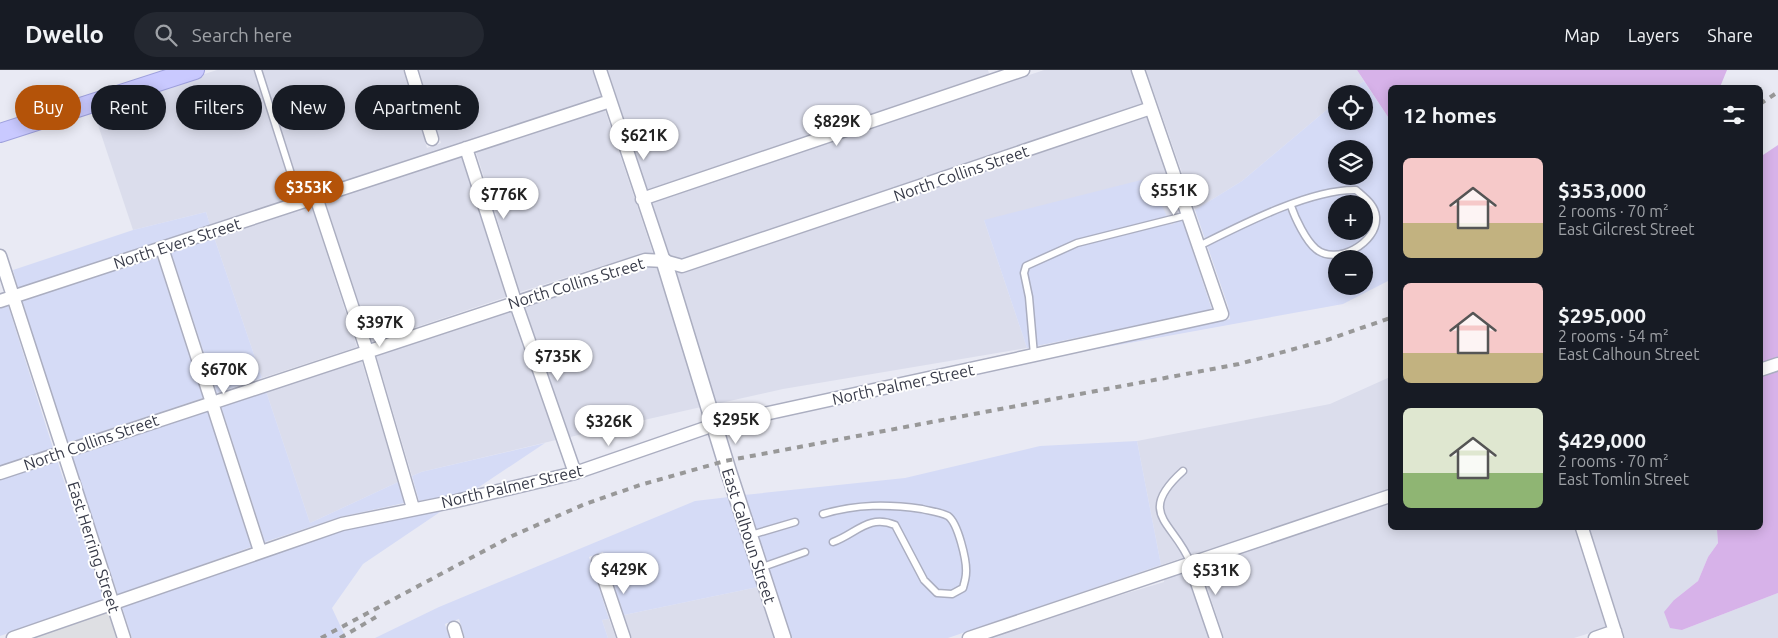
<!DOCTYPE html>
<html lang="en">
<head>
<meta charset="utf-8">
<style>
	body { margin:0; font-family:Ubuntu,sans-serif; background:#242831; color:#f1f3f6; height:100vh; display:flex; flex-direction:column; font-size:19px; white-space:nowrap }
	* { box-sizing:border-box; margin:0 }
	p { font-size:16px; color:#9ea1a6 }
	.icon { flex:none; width:28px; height:28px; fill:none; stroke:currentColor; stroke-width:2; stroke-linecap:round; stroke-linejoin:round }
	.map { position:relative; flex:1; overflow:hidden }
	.sheet { position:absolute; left:1388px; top:15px; width:375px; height:445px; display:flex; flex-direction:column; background:#171b24; border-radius:8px; box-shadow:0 2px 12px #0003 }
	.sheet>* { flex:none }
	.guide { position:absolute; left:15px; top:15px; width:475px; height:45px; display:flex; gap:10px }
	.controls { position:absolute; left:1328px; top:15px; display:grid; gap:10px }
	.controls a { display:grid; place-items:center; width:45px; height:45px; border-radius:50%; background:#171b24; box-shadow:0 2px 12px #0003; font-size:25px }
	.price { position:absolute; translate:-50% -42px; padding:0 11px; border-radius:18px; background:#fff; color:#222; font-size:16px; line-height:32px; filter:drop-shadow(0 1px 2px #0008) }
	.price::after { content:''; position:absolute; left:50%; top:30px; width:15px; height:11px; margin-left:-8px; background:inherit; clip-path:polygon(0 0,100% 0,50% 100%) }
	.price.current { background:#b45309; color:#fff }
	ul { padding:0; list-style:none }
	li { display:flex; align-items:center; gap:15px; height:125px; padding:0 15px }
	li span { display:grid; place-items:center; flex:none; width:140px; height:100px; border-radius:8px; color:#555 }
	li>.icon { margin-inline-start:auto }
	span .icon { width:60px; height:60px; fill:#fffc; stroke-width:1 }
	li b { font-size:21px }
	h2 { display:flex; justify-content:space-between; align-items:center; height:60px; padding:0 15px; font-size:21px }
	.chip { padding:0 18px; border-radius:22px; background:#171b24; box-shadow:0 2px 12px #0003; font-size:18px; line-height:45px }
	.chip.current { background:#b45309; color:#fff }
	header { display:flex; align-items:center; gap:30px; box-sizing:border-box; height:70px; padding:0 25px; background:#171b24; border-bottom:1px solid #363941 }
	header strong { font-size:24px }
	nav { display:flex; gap:28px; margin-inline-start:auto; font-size:18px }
	.search { width:350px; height:45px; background:#242831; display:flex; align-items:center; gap:12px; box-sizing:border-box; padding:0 18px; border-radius:28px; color:#9ea1a6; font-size:19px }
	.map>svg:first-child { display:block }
	.residential { fill:#dbddec }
	.commercial { fill:#d5dbf6; fill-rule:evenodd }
	.green { fill:#d7b2e9 }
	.parking { fill:#dedfe3 }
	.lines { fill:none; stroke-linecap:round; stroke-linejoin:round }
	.service-casing { stroke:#abaec0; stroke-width:9 }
	.minor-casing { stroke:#abaec0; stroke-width:15 }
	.tertiary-casing { stroke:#abaec0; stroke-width:18 }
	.secondary-casing { stroke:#9fa1dd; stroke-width:20 }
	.service { stroke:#fff; stroke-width:6 }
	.minor { stroke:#fff; stroke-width:12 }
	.tertiary { stroke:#fff; stroke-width:15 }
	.secondary { stroke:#c9c9ff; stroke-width:18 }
	.rail { stroke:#989898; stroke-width:4; stroke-dasharray:6 6; stroke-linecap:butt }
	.labels { text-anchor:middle; stroke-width:4; stroke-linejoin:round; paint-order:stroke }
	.street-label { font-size:16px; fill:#373a48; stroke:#fff }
</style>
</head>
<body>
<header>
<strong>Dwello</strong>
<div class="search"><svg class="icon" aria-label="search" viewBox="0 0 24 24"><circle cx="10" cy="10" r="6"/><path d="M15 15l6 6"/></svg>Search here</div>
<nav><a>Map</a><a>Layers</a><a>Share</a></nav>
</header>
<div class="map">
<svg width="1778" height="568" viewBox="0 0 1778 568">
	<rect width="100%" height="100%" fill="#e9eaf4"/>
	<path class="residential" d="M217,0H403L427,78L441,73L419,0H592L601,27L210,155L206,142L133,160L93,40Z
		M608,0H988L989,4L647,120Z
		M1044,0H1131L1142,34L682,189L670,186L651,133Z
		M1146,0H1357L1364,11L1347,24H1336V32L1242,111L1195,140Z
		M605,40L653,183H643L520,222L476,82Z
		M1147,47L1182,149L1171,155L984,150L1027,278L783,319L716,334L675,202L684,203Z
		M461,86L506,227L372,272L325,131Z
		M311,135L357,277L262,308L214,167Z
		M646,197H658L701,337L570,367L524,235Z
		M510,240L556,370L421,402L412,406L376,285Z
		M361,289L398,412L310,453L266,321Z
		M1390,307V419L1161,495L1137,371L1330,334Z
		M1390,433V458H1574L1606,558L1574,568H1224L1200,496Z
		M1589,458H1720L1717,460L1718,473L1708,487L1698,511L1674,530L1682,560L1778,523V568H1625Z
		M1185,501L1209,568H989L1081,537L1164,512V508Z
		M758,517L775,568H632L624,545Z
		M609,549L616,568H608L602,550Z"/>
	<path class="commercial" d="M1364,11L1390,50V210L1343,234L1085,281L1230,249L1228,236L1195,140L1242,111L1336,32V51H1364V24H1347ZM1336,79H1364V106H1336ZM1336,134H1364V161H1336ZM1336,189H1364V216H1336Z
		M1149,108L1171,155L1182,149L1212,240L1027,278L984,150Z
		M206,142L210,155L18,218L13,200L133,160Z
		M214,167L262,308L217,323L171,182Z
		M157,186L203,328L67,373L22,230Z
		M8,235L53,378L0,396V238Z
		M266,321L310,453L398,412L404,433L340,447L265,472L221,336Z
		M207,340L251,477L118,525L72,386Z
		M1137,371L1161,495L948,568H791L744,425L905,408L1040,376Z
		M545,373L473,421L419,431L412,406L421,402Z
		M57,390L104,530L0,566V410Z
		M729,427L758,517L624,545L603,482L589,487L609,549L602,550L608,568H465L459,549L445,554L449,568H375L439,537L695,431Z
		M443,440L363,494L332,538L346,568H132L122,537L344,460Z"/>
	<path class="green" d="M1357,0H1727L1720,17L1390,18V50Z
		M1778,75V287L1760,293V87Z
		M1778,301V523L1682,560L1670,558L1664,542L1674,530L1698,511L1708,487L1718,473L1717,460L1720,458H1760V307Z"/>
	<path class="parking" d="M113,534L124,568H13Z"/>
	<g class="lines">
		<g class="service-casing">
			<path id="service" d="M258,0L300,132
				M1199,176C1241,155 1310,119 1356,120C1365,128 1375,135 1376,147C1378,173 1336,196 1316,179C1306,171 1295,148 1291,136
				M1034,285L1029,227L1024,203L1026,196L1077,173L1188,145
				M1183,401C1135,444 1174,452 1190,492
				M823,444C857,434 888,434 922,439C930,441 940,442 948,446C958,453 967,491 966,503C966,508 964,514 963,518L952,524L937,523L924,510L895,455C868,444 856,464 833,472
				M751,465L795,452
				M760,498L805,482"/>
		</g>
		<g class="minor-casing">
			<path id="minor" d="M411,0L432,69
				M600,0L664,191
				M466,78L515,231L575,403
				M316,127L367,281L413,438
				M642,129L1023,0
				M162,178L260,481
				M0,186L124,568
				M0,231L610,31
				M1760,300L1778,294
				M0,403L645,190L664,191L682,196L1151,38
				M1582,458L1617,568
				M598,491L624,568
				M1190,492L1216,568
				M454,558L457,568
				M13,568L342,454L456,431L575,403L714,355L1222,244L1138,0
				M969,568L1390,426
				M1595,568L1615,561"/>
		</g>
		<g class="tertiary-casing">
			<path id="tertiary" d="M664,191L728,400L783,568"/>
		</g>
		<g class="secondary-casing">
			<path id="secondary" d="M0,63L195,0"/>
		</g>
		<use href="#service" class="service"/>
		<use href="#minor" class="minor"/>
		<use href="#tertiary" class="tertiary"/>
		<use href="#secondary" class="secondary"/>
		<path class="rail" d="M1760,34L1778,22
			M321,568L512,466L585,434L640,415L725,391L1239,294L1327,270L1390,248
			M340,568L376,547"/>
	</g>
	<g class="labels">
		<g class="street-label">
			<text transform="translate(961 103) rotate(-19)" y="6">North Collins Street</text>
			<text transform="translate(177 173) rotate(-18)" y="6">North Evers Street</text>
			<text transform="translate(576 213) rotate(-17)" y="6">North Collins Street</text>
			<text transform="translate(903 314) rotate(-12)" y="6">North Palmer Street</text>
			<text transform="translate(91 372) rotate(-19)" y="6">North Collins Street</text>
			<text transform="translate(512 416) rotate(-13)" y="6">North Palmer Street</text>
			<text transform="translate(749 466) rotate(72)" y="6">East Calhoun Street</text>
			<text transform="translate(94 477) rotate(72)" y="6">East Herring Street</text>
		</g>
	</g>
</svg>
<div class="controls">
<a><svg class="icon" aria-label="locate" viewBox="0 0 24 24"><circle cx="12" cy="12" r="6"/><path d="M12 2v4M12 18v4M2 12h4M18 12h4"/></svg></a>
<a><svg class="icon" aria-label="layers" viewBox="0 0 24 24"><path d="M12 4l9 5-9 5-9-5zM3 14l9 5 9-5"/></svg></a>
<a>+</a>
<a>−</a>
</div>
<b class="price" style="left:837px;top:77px">$829K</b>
<b class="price" style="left:644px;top:91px">$621K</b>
<b class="price current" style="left:309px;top:143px">$353K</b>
<b class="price" style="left:1174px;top:146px">$551K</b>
<b class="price" style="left:504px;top:150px">$776K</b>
<b class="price" style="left:380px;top:278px">$397K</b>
<b class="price" style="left:558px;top:312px">$735K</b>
<b class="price" style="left:224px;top:325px">$670K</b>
<b class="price" style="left:736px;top:375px">$295K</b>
<b class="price" style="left:609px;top:377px">$326K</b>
<b class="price" style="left:624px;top:525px">$429K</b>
<b class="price" style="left:1216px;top:526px">$531K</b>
<div class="guide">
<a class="chip current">Buy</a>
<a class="chip">Rent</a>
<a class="chip">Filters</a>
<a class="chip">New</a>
<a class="chip">Apartment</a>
</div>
<section class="sheet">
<h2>12 homes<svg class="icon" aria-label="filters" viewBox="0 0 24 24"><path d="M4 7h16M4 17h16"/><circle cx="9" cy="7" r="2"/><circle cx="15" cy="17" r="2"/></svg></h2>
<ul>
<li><span style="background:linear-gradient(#f6c9c9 65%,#c2b280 0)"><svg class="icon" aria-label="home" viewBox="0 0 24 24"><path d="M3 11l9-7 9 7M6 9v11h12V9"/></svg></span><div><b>$353,000</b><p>2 rooms · 70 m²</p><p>East Gilcrest Street</p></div></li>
<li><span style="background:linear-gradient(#f6c9c9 70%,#c2b280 0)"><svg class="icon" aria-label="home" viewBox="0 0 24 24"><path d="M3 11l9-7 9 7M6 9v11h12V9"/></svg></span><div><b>$295,000</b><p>2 rooms · 54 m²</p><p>East Calhoun Street</p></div></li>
<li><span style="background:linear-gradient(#dfe7d0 65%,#8fb573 0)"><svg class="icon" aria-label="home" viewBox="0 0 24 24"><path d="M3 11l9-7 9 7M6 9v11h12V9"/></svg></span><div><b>$429,000</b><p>2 rooms · 70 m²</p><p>East Tomlin Street</p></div></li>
</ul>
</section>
</div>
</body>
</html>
